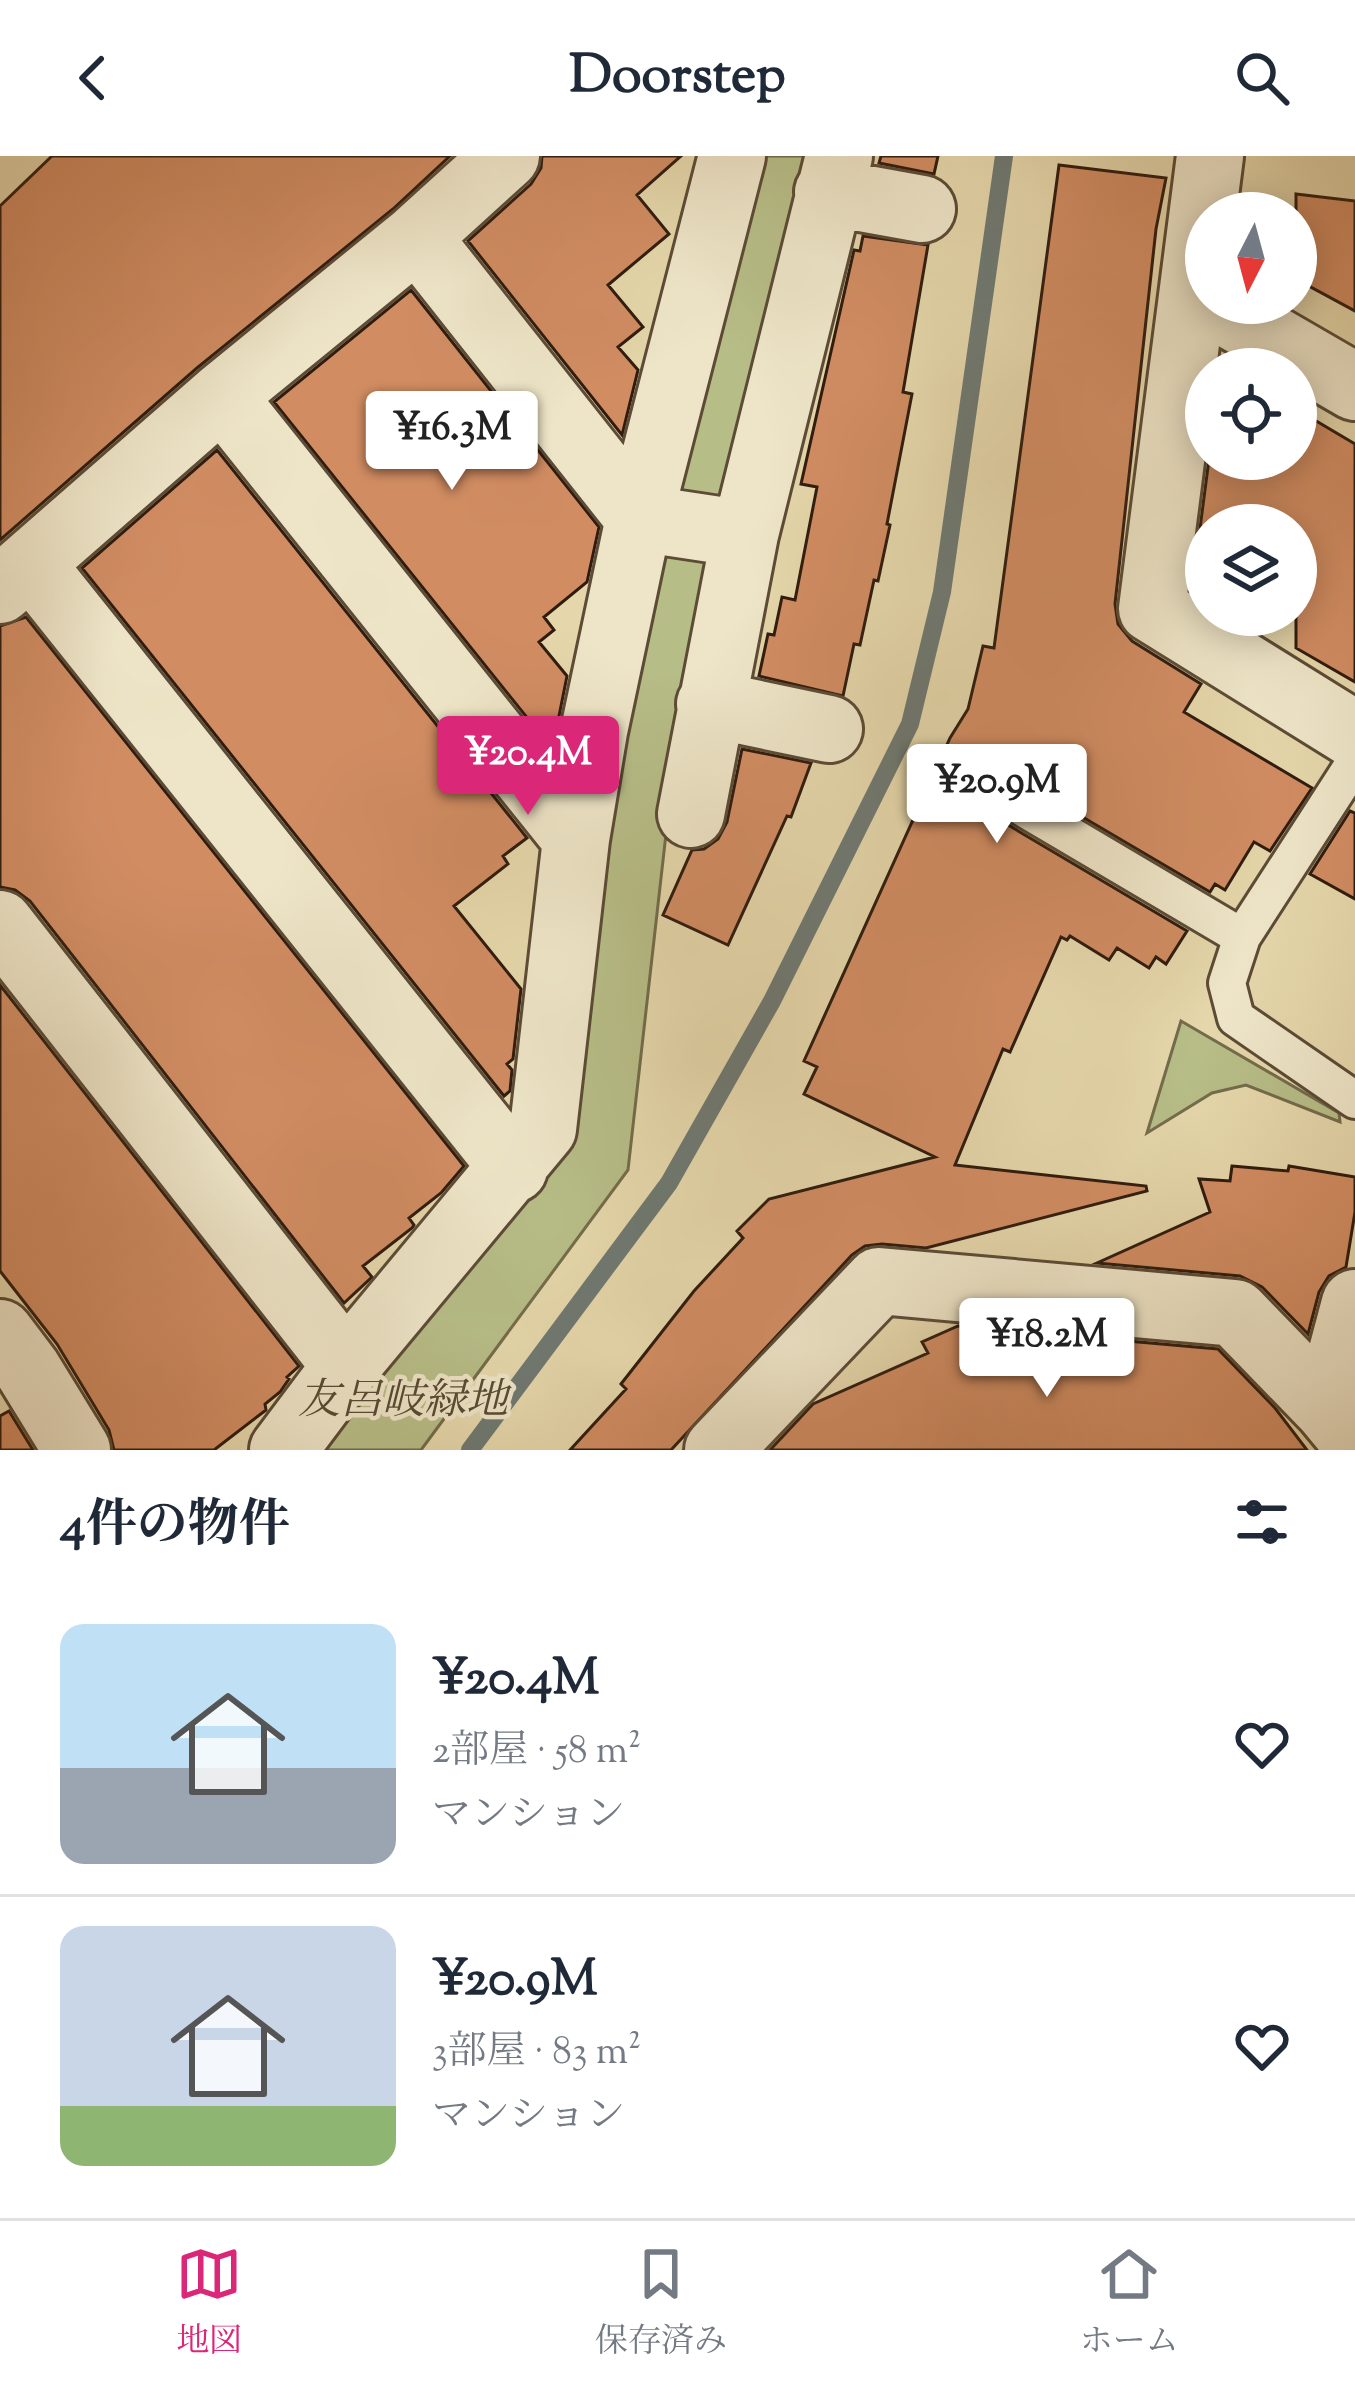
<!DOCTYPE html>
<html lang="ja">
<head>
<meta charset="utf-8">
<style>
	body { margin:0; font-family:"Sorts Mill Goudy","Noto Serif JP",serif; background:#f2f2f3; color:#1f2937; height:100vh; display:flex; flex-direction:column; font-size:45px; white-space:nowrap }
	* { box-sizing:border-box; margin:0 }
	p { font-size:39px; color:#747a83 }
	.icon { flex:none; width:66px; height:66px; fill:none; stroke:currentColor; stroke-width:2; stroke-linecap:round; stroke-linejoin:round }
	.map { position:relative; height:1294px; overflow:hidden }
	.side { display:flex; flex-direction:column; background:#fff; flex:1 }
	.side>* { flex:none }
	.needle { width:78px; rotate:186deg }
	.controls { position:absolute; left:1185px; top:36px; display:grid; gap:24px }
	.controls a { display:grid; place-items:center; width:132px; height:132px; border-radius:50%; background:#fff; box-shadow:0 6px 30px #0003; font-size:60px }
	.price { position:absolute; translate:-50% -102px; padding:0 27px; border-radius:12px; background:#fff; color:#222; font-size:39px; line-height:78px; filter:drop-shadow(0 3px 6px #0008) }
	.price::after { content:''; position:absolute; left:50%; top:72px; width:36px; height:27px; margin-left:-18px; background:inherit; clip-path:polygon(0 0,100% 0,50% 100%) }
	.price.selected { background:#db2777; color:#fff }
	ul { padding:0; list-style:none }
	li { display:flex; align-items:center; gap:36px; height:300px; padding:0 60px }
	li+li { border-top:3px solid #e0e1e3 }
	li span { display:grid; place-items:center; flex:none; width:336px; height:240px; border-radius:24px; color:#555 }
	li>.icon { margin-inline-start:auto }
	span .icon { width:144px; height:144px; fill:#fffc; stroke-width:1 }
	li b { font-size:51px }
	h2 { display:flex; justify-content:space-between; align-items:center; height:144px; padding:0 60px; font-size:51px }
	header { display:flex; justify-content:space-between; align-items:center; height:156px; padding:0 60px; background:#fff; font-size:54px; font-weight:700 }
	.dock { display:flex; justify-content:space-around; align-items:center; height:168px; border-top:3px solid #e0e1e3; background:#fff; font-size:33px; color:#747a83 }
	.dock a { display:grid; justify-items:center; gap:6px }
	.dock .selected { color:#db2777 }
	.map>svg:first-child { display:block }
	.green { fill:#b7bd87; stroke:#736c4b; stroke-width:3 }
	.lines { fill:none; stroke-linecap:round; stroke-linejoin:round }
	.stream { stroke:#6f7972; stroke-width:18 }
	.building { fill:#d18c62; stroke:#2f1c0f; stroke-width:3 }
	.service-casing { stroke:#5c4b36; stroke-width:42 }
	.minor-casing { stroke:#5c4b36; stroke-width:72 }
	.service { stroke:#eee5c8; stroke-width:36 }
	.minor { stroke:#eee5c8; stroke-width:66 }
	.labels { text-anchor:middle; stroke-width:9; stroke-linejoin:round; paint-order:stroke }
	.park-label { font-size:42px; font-style:italic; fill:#584c33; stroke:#eee5c8 }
</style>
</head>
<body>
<header><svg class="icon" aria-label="back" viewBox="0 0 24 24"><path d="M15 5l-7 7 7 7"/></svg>Doorstep<svg class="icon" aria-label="search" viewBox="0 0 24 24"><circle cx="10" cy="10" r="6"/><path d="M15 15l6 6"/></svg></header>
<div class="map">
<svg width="1355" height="1294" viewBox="0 0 1355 1294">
	<rect width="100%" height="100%" fill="#e5d7ab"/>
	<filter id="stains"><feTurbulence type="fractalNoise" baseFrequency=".00167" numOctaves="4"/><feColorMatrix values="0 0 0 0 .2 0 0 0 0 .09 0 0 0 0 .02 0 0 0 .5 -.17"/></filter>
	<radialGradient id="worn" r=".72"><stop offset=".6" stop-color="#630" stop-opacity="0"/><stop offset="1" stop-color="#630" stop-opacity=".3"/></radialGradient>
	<path class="green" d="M749,0H822L667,669L628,1014L421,1294H309L516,1040L607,581Z
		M1181,865L1339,957L1340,966L1246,929L1212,937L1147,977Z"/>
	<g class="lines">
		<path class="stream" d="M470,1294L669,1027L772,845L910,568L942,436L1004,0"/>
	</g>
	<path class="building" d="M52,0H450L393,53L197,212L0,384V50Z
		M542,0H681L637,39L669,78L608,129L643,171L618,191L638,214L622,279L468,85L531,28L541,12Z
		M881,0H938L934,18L879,7Z
		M1059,9L1166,22L1156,73L1115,448L1118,468L1132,485L1201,528L1184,556L1312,632L1270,695L1254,686L1225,734L1215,728L1210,736L1016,622L1004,619L993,622L983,642L993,660L1187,775L1166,808L1156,801L1149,812L1117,792L1109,804L1070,780L1067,784L1061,781L1010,896L1003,893L955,1009L1146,1030L1147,1035L926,1092L882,1088L865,1090L852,1099L671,1294H570L626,1233L621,1228L694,1135L743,1082L737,1075L769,1043L935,1001L804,938L817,911L804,905L950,582L968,553L983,490L994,492Z
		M1296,38L1355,45V155L1296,123Z
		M863,80L928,89L903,236L912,238L887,368L890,369L878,425L874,424L860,489L854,488L843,540L759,520L768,478L774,479L782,441L795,444L817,331L801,328L854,94L860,95Z
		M411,134L599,371L587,426L544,461L554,474L539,486L567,520L556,575L545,584L274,246Z
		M1296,253L1355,288V526L1296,492V368L1206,369V442L1192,434L1209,303H1296Z
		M217,294L527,682L503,700L508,708L454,750L521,833L513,903L507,908L512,914L510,935L504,940L82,412Z
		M26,461L464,1010L441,1037L409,1062L414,1069L412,1072L363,1110L372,1121L344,1147L30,745L15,734L0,731V470Z
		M742,593L811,607L791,661L787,660L728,789L663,759L692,694L704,693L718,683L727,666Z
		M1350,655L1355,657V743L1310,718Z
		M0,829L299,1210L287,1221L289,1223L280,1236L265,1248L266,1254L214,1294H114L109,1274L57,1188L0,1115Z
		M1232,1010L1288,1015L1289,1010L1355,1021V1056L1346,1111L1329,1120L1319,1136L1308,1178L1262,1131L1240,1120L1097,1107L1210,1056L1199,1023L1230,1025Z
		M958,1170L1218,1193L1275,1252L1307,1294H770L813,1248L928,1197L922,1186Z
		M9,1255L33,1294H0V1260Z"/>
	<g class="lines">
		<g class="service-casing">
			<path id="service" d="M1355,606L1242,781L1227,827L1236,862L1355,944
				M1005,641L1242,781"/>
		</g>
		<g class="minor-casing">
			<path id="minor" d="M1210,0L1152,453L1355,579
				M828,36L922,53
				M417,81L639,362L745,378L839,0
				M1210,147L1355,231
				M222,240L576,683
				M31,408L514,1013
				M0,434L222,240L417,81L506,0
				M710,548L829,573
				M691,658L745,378
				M0,768L346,1210
				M0,1177L28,1214L77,1294
				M1351,1281L1327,1252L1355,1147
				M283,1294L346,1210L543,973L576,683L594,575L639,362L732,0
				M718,1294L879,1125L1235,1157L1327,1252"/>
		</g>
		<use href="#service" class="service"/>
		<use href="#minor" class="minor"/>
	</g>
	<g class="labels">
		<g class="park-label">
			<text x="403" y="1257">友呂岐緑地</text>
		</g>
	</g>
	<rect width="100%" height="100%" filter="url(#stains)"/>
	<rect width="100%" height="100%" fill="url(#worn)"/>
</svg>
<div class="controls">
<a><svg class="needle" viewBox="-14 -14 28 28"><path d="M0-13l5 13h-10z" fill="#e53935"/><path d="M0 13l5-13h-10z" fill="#747a83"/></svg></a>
<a><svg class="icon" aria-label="locate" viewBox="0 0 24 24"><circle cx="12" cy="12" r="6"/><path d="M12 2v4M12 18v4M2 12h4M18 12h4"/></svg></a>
<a><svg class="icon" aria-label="layers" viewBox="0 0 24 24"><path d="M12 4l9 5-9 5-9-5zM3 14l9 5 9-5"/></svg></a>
</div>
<b class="price" style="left:452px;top:337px">¥16.3M</b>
<b class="price selected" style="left:528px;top:662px">¥20.4M</b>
<b class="price" style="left:997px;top:690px">¥20.9M</b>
<b class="price" style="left:1047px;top:1244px">¥18.2M</b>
</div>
<section class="side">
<h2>4件の物件<svg class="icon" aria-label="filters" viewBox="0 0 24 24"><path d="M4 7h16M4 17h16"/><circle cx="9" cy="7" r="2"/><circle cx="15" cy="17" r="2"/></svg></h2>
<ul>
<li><span style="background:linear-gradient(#bfe0f5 60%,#9aa5b1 0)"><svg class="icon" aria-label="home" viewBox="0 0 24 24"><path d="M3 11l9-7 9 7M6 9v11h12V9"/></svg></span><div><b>¥20.4M</b><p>2部屋 · 58 m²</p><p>マンション</p></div><svg class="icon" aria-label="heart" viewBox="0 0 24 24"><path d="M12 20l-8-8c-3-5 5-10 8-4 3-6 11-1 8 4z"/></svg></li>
<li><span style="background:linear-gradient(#c9d6e8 75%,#8fb573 0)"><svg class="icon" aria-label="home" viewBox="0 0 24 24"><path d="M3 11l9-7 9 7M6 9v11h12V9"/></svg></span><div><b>¥20.9M</b><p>3部屋 · 83 m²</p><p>マンション</p></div><svg class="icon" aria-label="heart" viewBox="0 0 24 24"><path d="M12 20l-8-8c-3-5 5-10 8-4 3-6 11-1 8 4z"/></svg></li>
</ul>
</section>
<nav class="dock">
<a class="selected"><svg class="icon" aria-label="map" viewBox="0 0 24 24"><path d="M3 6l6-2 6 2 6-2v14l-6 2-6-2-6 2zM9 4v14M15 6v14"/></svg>地図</a>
<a><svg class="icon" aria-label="saved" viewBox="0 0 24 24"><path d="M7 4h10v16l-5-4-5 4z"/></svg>保存済み</a>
<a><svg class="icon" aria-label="home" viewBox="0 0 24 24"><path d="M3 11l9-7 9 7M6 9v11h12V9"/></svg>ホーム</a>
</nav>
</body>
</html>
